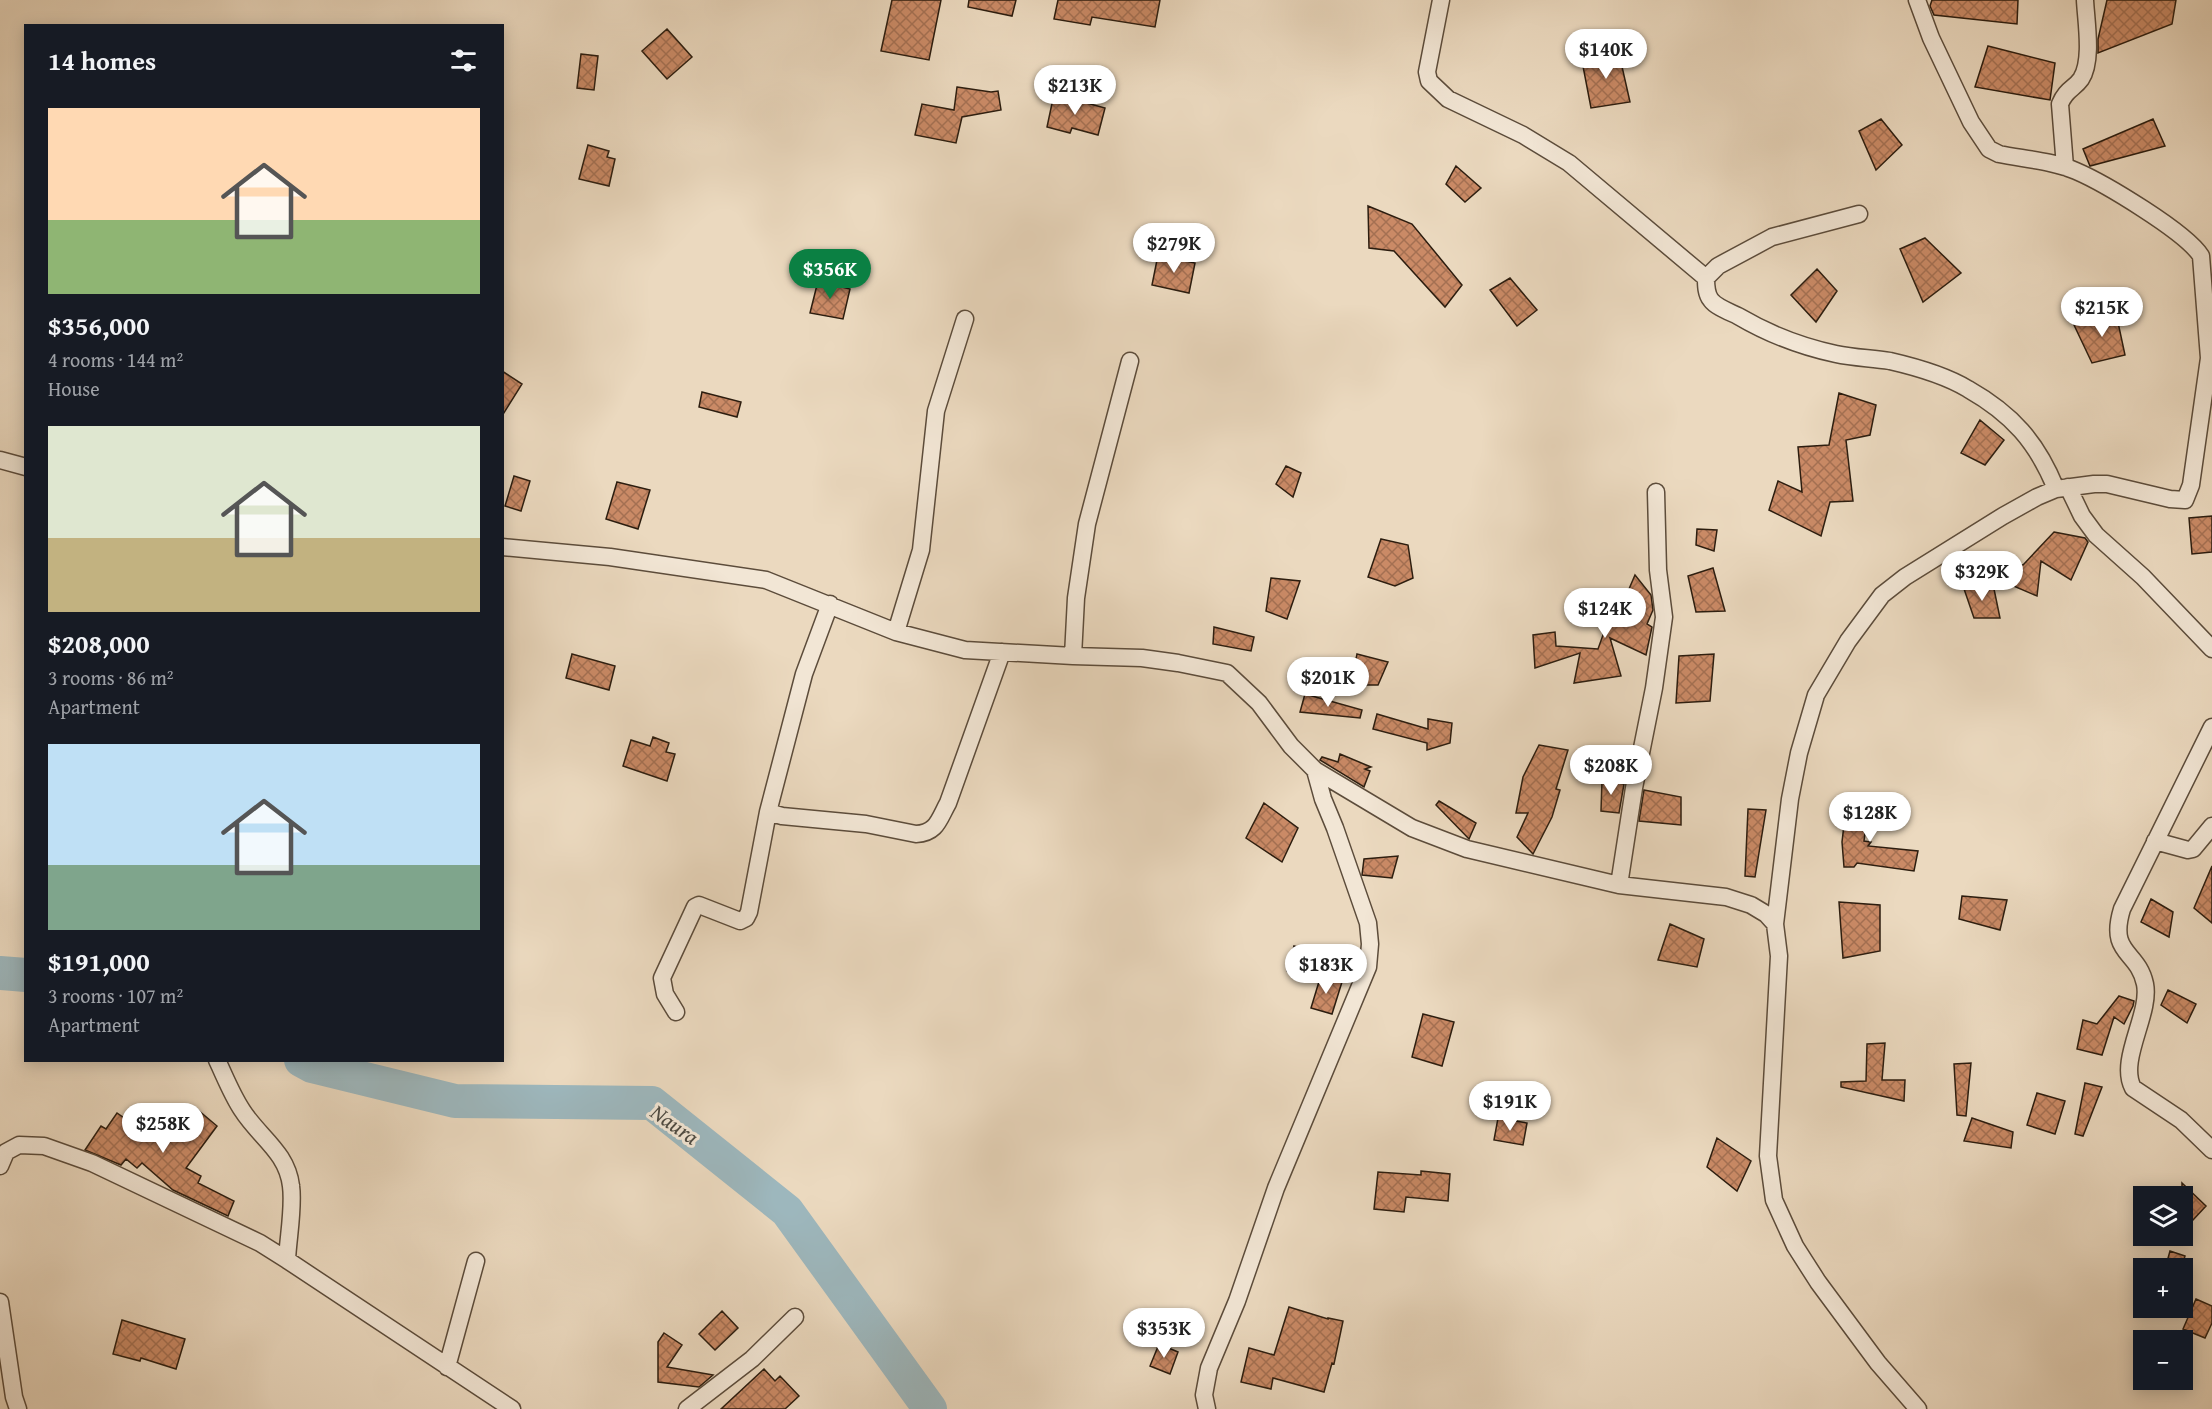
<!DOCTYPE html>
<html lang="en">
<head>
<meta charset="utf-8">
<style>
	body { margin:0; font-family:"Gentium Book Plus",serif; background:#242831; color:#f1f3f6; height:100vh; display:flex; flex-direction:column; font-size:22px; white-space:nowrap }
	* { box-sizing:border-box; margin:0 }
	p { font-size:20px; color:#9ea1a6 }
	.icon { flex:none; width:33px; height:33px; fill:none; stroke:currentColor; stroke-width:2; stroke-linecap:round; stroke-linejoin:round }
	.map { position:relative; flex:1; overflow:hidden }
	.sheet { position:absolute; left:24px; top:24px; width:480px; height:1038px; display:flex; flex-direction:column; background:#171b24; border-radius:0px; box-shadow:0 3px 15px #0003 }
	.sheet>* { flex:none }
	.fabs { position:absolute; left:2133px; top:1186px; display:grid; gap:12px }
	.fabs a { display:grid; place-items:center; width:60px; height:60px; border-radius:0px; background:#171b24; box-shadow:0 3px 15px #0003; font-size:30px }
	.price { position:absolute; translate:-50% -51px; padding:0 14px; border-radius:21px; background:#fff; color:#222; font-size:20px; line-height:39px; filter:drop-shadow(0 2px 3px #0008) }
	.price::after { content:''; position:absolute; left:50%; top:36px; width:18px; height:14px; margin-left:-9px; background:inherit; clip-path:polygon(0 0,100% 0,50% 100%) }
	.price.selected { background:#0b8043; color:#fff }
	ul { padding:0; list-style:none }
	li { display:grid; align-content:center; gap:12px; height:318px; padding:0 24px }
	li span { display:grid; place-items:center; height:186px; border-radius:0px; color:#555 }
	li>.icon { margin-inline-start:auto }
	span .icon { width:108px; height:108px; fill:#fffc; stroke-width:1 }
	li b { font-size:26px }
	h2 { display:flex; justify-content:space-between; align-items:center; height:72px; padding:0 24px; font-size:26px }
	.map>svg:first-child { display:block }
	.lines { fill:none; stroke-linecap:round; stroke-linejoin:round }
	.river { stroke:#9db7bd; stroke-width:34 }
	.building { fill:url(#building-cross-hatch); stroke:#2c1d0f; stroke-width:1.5 }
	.minor-casing { stroke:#5c4c3b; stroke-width:19 }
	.minor { stroke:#f2e6d5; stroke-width:16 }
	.labels { text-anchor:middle; stroke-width:6; stroke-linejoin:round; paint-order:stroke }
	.water-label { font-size:22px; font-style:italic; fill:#4e4b43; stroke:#f2e6d5 }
</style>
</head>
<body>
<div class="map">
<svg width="2212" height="1409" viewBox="0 0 2212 1409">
	<defs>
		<pattern id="building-cross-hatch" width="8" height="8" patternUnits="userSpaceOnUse" patternTransform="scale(1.5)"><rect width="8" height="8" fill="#ca8a66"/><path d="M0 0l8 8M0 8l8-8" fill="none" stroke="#a47052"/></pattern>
	</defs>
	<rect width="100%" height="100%" fill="#ebd9bf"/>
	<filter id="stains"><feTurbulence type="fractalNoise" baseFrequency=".00333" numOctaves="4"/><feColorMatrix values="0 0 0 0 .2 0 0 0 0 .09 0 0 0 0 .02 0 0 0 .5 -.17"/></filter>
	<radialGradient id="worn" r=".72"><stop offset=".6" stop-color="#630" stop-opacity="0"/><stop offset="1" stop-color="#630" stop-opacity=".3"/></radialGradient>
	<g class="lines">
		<path class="river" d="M0,973L26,975
			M301,1060L312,1066L455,1101L652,1103L787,1211L930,1409"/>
	</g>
	<path class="building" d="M892,0H941L929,60L881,51Z
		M969,0H1016L1012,16L968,7Z
		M1058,0H1160L1155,27L1092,17L1090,25L1054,19Z
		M1932,0H2018L2017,24L1934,15L1930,6Z
		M2107,0H2176L2172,24L2098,53V39Z
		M667,29L692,57L667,79L642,51Z
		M1988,46L2055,63L2050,100L1975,87Z
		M1618,49L1630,102L1591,108L1582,61Z
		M581,54L598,56L594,90L577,88Z
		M957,87L991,92L998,91L1001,110L962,117L956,143L915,135L922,104L954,110Z
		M1054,94L1105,108L1098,135L1072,128L1070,133L1047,127Z
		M1881,119L1902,145L1876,170L1859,131Z
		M2153,119L2165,146L2090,166L2083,149Z
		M588,145L609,151L607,157L615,159L609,186L579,179Z
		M1456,166L1481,188L1465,202L1446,184Z
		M1368,206L1412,224L1462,285L1445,307L1394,251L1369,248Z
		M1925,238L1961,273L1923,302L1900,249Z
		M1158,255L1195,263L1189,293L1152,285Z
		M1817,269L1837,291L1816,322L1791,295Z
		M1510,278L1537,310L1517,326L1490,290Z
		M818,281L850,289L843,319L810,313Z
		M2116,313L2125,355L2092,363L2074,325Z
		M502,371L522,384L502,416Z
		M702,392L741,402L737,417L699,407Z
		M1839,393L1876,405L1870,435L1846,440L1853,501L1830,502L1821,536L1769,510L1778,481L1802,492L1798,447L1829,445Z
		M1980,420L2004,440L1985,465L1961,453Z
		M1286,466L1301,473L1293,497L1276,484Z
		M514,476L530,481L521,511L505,506Z
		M617,482L650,490L638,529L606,519Z
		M2212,516V552L2192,554L2189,518Z
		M1697,529L1717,530L1714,551L1696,545Z
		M2054,532L2085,538L2088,542L2071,580L2041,561L2037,596L2002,581L2007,563L2023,565Z
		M1381,539L1408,545L1413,578L1395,586L1368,577Z
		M1713,568L1725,611L1696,612L1688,576Z
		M1635,575L1651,595L1653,610L1647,624L1652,627L1646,655L1610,638L1621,676L1574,683L1580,653L1535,668L1533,635L1555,632L1556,646L1598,649L1613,607L1620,610Z
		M1271,578L1300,581L1287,619L1266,611Z
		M1962,583L1994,589L2000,618H1974Z
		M1214,627L1254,637L1251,651L1213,644Z
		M572,654L615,666L609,690L566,678Z
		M1357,654L1388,662L1378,685H1351Z
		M1714,654L1710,701L1676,703L1679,656Z
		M1305,694L1362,710L1360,718L1300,712Z
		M1377,714L1428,729V719L1452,723L1450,743L1427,750V743L1373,729Z
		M653,737L669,743L666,752L675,754L667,781L623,766L631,740L650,746Z
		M1539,745L1568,750L1556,789L1560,790L1552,817L1533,854L1517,837L1528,813H1516L1523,777Z
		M1340,754L1371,767L1365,769L1370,771L1364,787L1320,760L1322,757L1338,762Z
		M1602,780L1624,784L1619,813L1601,811Z
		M1644,790L1681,797V825L1639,821Z
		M1847,799L1869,803L1864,841L1871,842L1868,846L1918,851L1914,871L1857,863L1854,867H1844L1842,842Z
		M1439,801L1476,823L1469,839L1436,805Z
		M1264,803L1298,828L1282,862L1246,838Z
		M1748,809L1766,810L1755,877L1745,876Z
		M1398,856L1392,878L1362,875L1364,859Z
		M2212,866V923L2194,908Z
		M1962,896L2007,900L2000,930L1959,919Z
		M2151,899L2173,912L2169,937L2141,922Z
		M1839,902L1880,905V951L1843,958Z
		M1670,924L1704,939L1697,967L1658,960Z
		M1294,946L1319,953L1313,978L1287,971Z
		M1321,975L1342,982L1332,1014L1311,1008Z
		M2168,990L2196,1004L2187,1023L2161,1005Z
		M2119,996L2134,1001L2133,1006L2124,1024L2114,1017L2102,1055L2077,1049L2083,1020L2097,1024Z
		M1423,1014L1454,1022L1442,1066L1412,1057Z
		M1885,1043L1882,1080H1905L1904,1101L1841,1087V1082L1866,1081L1867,1044Z
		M1971,1063L1966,1116L1957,1115L1954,1064Z
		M2085,1083L2102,1087L2083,1136L2075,1134Z
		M2037,1093L2065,1101L2055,1134L2027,1125Z
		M198,1110L217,1126L186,1168L201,1176L198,1183L234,1201L228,1216L173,1190L142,1163L137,1168L126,1159L121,1165L85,1150L101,1126L106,1129L117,1113L146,1133L153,1125L158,1129L173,1116L184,1128Z
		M1498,1118L1527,1123L1523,1145L1494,1140Z
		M1972,1118L2013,1132L2011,1148L1964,1141Z
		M1717,1138L1751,1161L1737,1191L1707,1167Z
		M1421,1171L1450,1174L1448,1201L1406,1197L1404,1212L1374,1209L1378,1172L1421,1175Z
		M2182,1183L2206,1206L2193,1220L2182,1210Z
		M2170,1251L2185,1256L2181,1269H2165Z
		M2196,1299L2212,1306V1323L2205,1338L2183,1329Z
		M1289,1307L1328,1319V1318L1343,1321L1334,1364L1332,1363L1324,1392L1273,1378L1271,1389L1241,1382L1249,1348L1274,1355Z
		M722,1311L738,1328L715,1350L699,1334Z
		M122,1320L185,1339L176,1369L141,1358L140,1361L113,1354Z
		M664,1333L682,1345L667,1367L713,1375L699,1387L658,1382V1342Z
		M1159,1344L1178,1352L1170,1374L1150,1366Z
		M764,1369L775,1381L780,1376L799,1396L785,1409H721Z"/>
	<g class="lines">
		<g class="minor-casing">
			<path id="minor" d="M1441,0L1427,72L1429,81L1448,99L1523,135L1569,163L1706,278C1706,285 1706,294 1711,300C1716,307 1730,312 1738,316C1767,333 1803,347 1836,354C1854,358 1872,358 1890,361C1916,367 1945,375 1968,389C2012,414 2037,442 2056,489
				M2065,167L2060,104C2066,89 2074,89 2081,79C2093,61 2086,21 2085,0
				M1706,278L1718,266L1772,237L1859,214
				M0,460L26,467
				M2068,487L2082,516L2096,535L2143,577L2212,649
				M502,547L610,557L766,580L896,632L965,650L1073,656L1142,658L1178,663L1227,673L1259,703L1291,746L1315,770L1412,828L1467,849L1619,885L1726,897L1751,905L1766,914L1775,924L1779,956L1768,1156L1774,1200L1795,1246L1818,1282L1878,1363L1918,1409
				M896,632L921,550L936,411L965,319
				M1073,656L1076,598L1087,524L1130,361
				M2212,727L2122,909C2108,955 2138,950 2145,984C2151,1014 2118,1060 2133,1088L2181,1120L2212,1150
				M768,812L782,816L866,824L916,834C937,833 939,819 948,803L1002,652
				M2155,841L2188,850L2193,849L2212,826
				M1619,885L1634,788L1654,688L1664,617L1658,570L1656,492
				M1775,924L1790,799L1799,753L1816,695L1848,641L1882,595L1905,577L2003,516L2037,497L2056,489L2094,484H2107L2170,499L2185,500L2191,485L2209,358L2201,256C2186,232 2104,183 2076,171C2053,161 2024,159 1999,154L1989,149L1971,122L1931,38L1917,0
				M676,1012L665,994L662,978L695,907L699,905L740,921L746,918L749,912L768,812L804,674L830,604
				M217,1060C225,1077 232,1095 242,1110C259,1137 287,1152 291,1186C294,1207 288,1238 287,1260
				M0,1166L6,1152L19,1145L44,1146L92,1163L260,1243L287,1260L512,1409
				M0,1302L14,1397L18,1409
				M447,1367L476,1261
				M687,1409L752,1359L795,1317
				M1207,1409L1204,1395L1209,1368L1237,1301L1276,1188L1368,967L1370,944L1368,923L1335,828L1323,799L1315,770"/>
		</g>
		<use href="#minor" class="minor"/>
	</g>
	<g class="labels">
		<g class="water-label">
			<text transform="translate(675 1124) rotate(35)" y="8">Naura</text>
		</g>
	</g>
	<rect width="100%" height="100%" filter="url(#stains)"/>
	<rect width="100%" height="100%" fill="url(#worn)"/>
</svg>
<div class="fabs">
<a><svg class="icon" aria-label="layers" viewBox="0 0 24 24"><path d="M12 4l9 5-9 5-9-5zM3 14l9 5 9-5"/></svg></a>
<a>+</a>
<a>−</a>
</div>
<b class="price" style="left:1606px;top:80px">$140K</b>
<b class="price" style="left:1075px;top:116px">$213K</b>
<b class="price" style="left:1174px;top:274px">$279K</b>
<b class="price selected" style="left:830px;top:300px">$356K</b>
<b class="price" style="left:2102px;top:338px">$215K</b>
<b class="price" style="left:1982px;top:602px">$329K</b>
<b class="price" style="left:1605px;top:639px">$124K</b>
<b class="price" style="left:1328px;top:708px">$201K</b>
<b class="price" style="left:1611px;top:796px">$208K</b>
<b class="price" style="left:1870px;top:843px">$128K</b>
<b class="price" style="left:1326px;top:995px">$183K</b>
<b class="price" style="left:1510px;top:1132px">$191K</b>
<b class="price" style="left:163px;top:1154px">$258K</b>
<b class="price" style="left:1164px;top:1359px">$353K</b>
<section class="sheet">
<h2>14 homes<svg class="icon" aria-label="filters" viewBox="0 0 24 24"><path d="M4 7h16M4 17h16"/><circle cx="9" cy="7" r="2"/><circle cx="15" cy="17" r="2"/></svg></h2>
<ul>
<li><span style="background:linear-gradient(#ffd9b3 60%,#8fb573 0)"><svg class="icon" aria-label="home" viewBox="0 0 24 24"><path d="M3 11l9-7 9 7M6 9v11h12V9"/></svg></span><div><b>$356,000</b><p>4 rooms · 144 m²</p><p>House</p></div></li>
<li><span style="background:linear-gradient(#dfe7d0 60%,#c2b280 0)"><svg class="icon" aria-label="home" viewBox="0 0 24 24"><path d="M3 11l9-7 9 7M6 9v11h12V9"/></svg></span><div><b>$208,000</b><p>3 rooms · 86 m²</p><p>Apartment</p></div></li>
<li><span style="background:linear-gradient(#bfe0f5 65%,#7fa58c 0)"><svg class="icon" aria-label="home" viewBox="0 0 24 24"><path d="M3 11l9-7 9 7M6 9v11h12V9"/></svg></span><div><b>$191,000</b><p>3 rooms · 107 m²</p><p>Apartment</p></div></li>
</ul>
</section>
</div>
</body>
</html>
